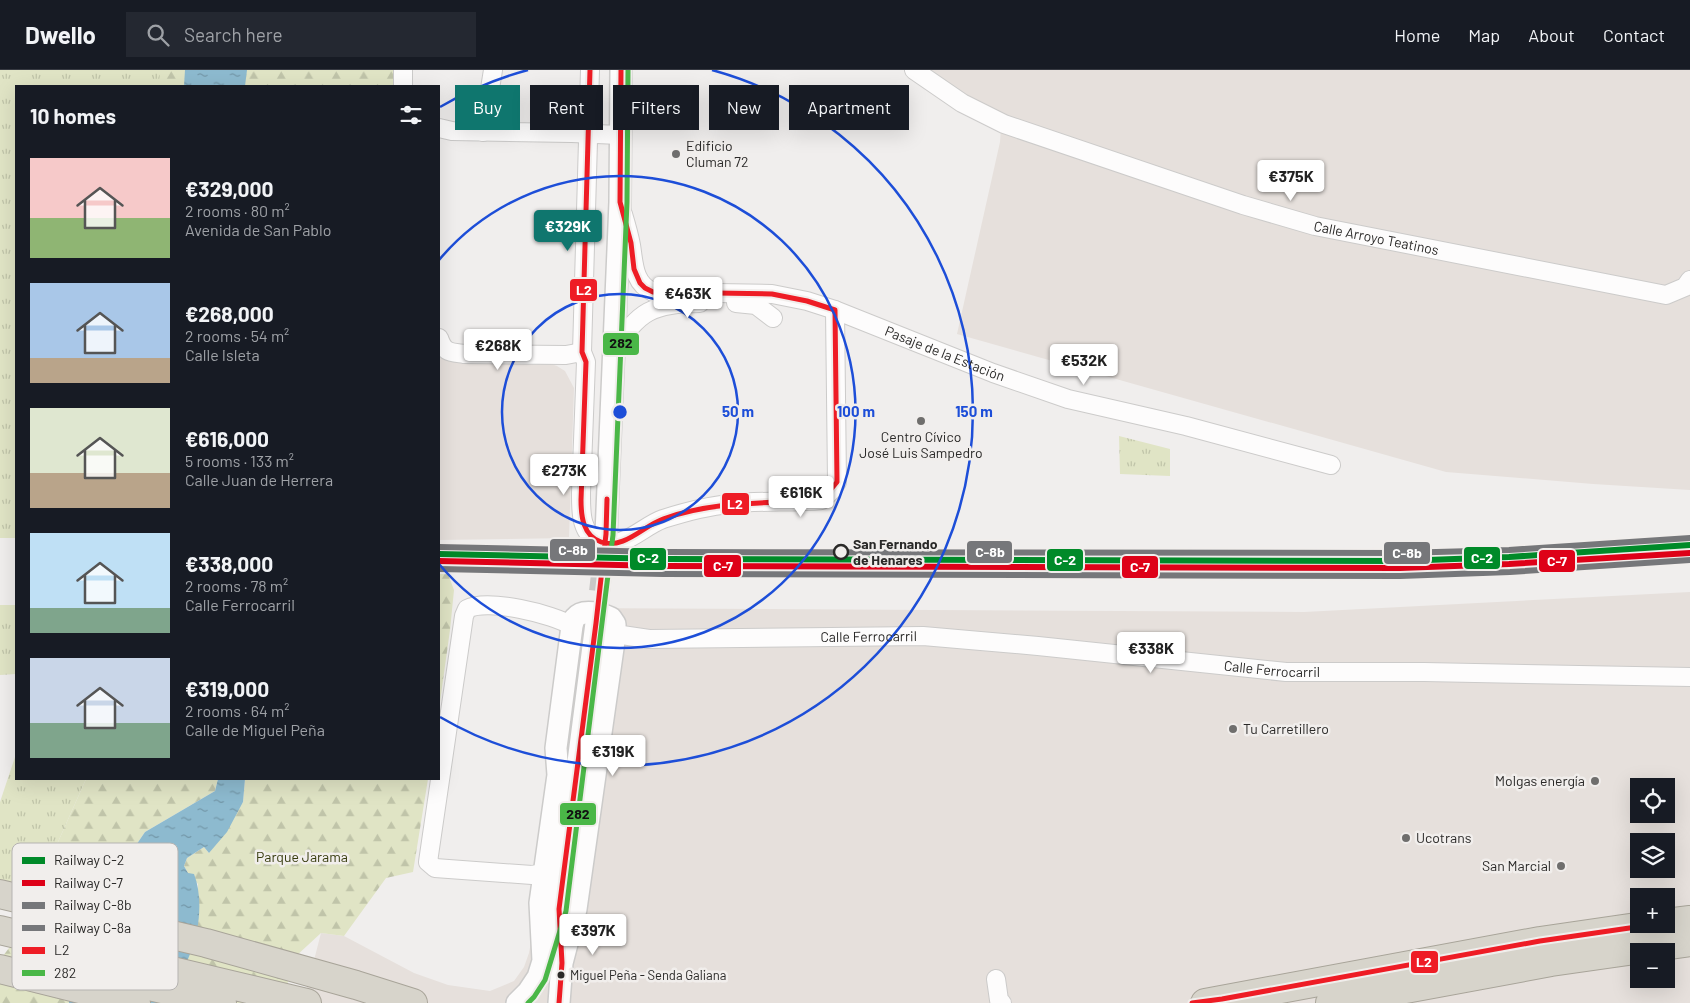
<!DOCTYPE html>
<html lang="en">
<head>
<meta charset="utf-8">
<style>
	body { margin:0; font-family:Barlow,sans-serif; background:#242831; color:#f1f3f6; height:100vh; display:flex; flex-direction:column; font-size:19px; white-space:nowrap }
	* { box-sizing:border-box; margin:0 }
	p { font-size:16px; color:#9ea1a6 }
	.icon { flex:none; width:28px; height:28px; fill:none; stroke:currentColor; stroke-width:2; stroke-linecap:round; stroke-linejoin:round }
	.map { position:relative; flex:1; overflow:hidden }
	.drawer { position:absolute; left:15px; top:15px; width:425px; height:695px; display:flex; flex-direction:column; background:#171b24; border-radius:0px; box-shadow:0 5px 20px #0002 }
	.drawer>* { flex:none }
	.banner { position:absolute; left:455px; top:15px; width:475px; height:45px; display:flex; gap:10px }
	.buttons { position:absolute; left:1630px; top:708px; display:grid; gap:10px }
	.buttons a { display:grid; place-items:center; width:45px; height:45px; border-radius:0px; background:#171b24; box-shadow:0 5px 20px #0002; font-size:25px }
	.price { position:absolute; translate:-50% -42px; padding:0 11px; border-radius:5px; background:#fff; color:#222; font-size:16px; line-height:32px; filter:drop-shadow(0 1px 2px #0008) }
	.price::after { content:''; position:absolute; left:50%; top:30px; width:15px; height:11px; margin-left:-8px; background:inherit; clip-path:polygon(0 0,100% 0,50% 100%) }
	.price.current { background:#0f766e; color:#fff }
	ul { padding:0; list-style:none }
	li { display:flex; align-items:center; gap:15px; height:125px; padding:0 15px }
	li span { display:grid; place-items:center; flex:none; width:140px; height:100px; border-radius:0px; color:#555 }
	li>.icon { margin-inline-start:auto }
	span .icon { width:60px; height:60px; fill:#fffc; stroke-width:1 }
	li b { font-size:21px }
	h2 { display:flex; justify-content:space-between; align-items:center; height:60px; padding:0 15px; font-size:21px }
	.pill { padding:0 18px; border-radius:0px; background:#171b24; box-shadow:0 5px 20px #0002; font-size:18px; line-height:45px }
	.pill.current { background:#0f766e; color:#fff }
	header { display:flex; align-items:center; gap:30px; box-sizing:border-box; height:70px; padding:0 25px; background:#171b24; border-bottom:1px solid #363941 }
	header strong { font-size:24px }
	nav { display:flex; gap:28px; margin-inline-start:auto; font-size:18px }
	.search { width:350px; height:45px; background:#242831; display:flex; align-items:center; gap:12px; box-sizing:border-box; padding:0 18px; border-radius:0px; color:#9ea1a6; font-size:19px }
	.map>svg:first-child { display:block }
	.built { fill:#e6e0dc; fill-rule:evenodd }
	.grass { fill:url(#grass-tufts) }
	.forest { fill:url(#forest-firs) }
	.water { fill:url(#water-ripples); fill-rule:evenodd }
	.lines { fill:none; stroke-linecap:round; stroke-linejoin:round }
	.tertiary-tunnel { stroke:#c8c7c6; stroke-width:21; stroke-dasharray:21 11; stroke-linecap:butt }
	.minor-casing { stroke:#cccbca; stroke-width:20 }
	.tertiary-casing { stroke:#cccbca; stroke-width:24 }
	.motorway-casing { stroke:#a8a499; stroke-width:30 }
	.minor { stroke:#fdfcfc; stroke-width:18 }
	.tertiary { stroke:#fdfcfc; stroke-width:21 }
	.motorway { stroke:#d7d4cb; stroke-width:28 }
	.rail-casing { stroke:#cdcccc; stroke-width:5.5 }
	.rail { stroke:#f1eeec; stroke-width:4; stroke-dasharray:11; stroke-linecap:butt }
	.bus-1-casing { stroke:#f1eeec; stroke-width:9 }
	.bus-2-casing { stroke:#f1eeec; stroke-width:9 }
	.bus-1 { stroke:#ee1c25; stroke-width:5 }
	.bus-2 { stroke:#4ab747; stroke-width:5 }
	.rail-1-casing { stroke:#f1eeec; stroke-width:10 }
	.rail-2-casing { stroke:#f1eeec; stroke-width:10 }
	.rail-3-casing { stroke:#f1eeec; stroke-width:10 }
	.rail-4-casing { stroke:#f1eeec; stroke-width:10 }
	.rail-1 { stroke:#008a29; stroke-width:6 }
	.rail-2 { stroke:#de0118; stroke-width:6 }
	.rail-3 { stroke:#76777a; stroke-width:6 }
	.rail-4 { stroke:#76777a; stroke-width:6 }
	.ring { fill:none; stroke:#1d4ed8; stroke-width:2.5 }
	.poi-dot { fill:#6f6e6d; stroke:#f1eeec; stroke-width:2 }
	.stop-dot { fill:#f1eeec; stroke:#2a2928; stroke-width:2.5 }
	.bus-dot { fill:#2a2928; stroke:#f1eeec; stroke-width:2 }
	.labels { text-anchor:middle; stroke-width:5; stroke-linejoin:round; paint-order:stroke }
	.bus-label { font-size:13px; fill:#2a2928; stroke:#f1eeec; text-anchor:start }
	.poi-label { font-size:14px; fill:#2a2928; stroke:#f1eeec; text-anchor:start }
	.street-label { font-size:14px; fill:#2a2928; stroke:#f1eeec }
	.stop-label { font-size:14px; font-weight:bold; fill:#2a2928; stroke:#f1eeec; text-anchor:start }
	.park-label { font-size:14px; fill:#363b0d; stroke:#f1eeec }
	.key { fill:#f1eeec; stroke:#b5b3b1; stroke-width:1 }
	.key-label { font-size:14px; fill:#2a2928 }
	.centre { fill:#1d4ed8; stroke:#f1eeec; stroke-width:2.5 }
	.ring-label { font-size:15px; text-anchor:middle; font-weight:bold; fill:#1d4ed8; stroke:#f1eeec; stroke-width:5; stroke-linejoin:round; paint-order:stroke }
	.line-badge { stroke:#f1eeec; stroke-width:2 }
	.badge-label { font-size:14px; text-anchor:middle; font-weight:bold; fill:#fff }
	.pale-badge-label { font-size:14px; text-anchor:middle; font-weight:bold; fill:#111 }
</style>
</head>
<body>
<header>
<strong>Dwello</strong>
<div class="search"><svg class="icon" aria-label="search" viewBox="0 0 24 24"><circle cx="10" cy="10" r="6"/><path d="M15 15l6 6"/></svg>Search here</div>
<nav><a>Home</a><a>Map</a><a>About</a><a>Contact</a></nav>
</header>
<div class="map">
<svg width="1690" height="933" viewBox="0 0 1690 933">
	<defs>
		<pattern id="grass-tufts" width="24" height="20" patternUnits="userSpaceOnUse" patternTransform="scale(1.25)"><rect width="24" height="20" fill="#e0e4c5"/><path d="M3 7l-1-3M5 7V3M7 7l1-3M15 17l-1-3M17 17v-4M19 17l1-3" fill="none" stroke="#c0c4a9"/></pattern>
		<pattern id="forest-firs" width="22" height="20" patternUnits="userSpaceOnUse" patternTransform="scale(1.25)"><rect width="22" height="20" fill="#e0e4c5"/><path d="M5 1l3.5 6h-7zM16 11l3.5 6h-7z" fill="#c0c4a9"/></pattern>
		<pattern id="water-ripples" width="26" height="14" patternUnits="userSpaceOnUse" patternTransform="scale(1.25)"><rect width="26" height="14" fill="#8dbacf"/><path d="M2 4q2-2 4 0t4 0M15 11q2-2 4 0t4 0" fill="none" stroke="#7397a8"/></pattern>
	</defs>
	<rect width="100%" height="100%" fill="#f0eeed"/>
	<path class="built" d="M929,0H1690V420L1593,414L1446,402L957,264L1000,72L1002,44L965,25Z
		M439,288L545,292L557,296L565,301L574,318L569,468L439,470Z
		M1690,522V933H303L321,863L344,866L414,903L448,915L490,921L514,911L524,897L529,883L532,867L569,538L1304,542ZM1639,716H1666V744H1639ZM1639,771H1666V799H1639ZM1639,826H1666V854H1639ZM1639,881H1666V909H1639Z"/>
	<path class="grass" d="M0,0H394L395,16H16V468H0Z
		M1119,366L1170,379V406L1120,404Z
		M0,535H16V604L0,605Z
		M16,684V709H86L38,817L0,811V732Z"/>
	<path class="forest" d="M160,0H185L184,16H159Z
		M247,0H395L394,16H245Z
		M439,480L454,520L450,560L439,639Z
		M86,709H218L215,721L145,762L117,803L79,847L128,885L198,830V814L188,803L184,796L187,788L204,777L209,783L243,732L245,709H428L413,802L386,808L344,866L321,863L295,887L282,933H0V890L24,858L38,817Z"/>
	<path class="water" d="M185,0H247L245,16H184Z
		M218,709H245L243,732L227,762L209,783L204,777L187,788L184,796L188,803L194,804C203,827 200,860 190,884C185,899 172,913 164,927V933H69V926L49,908L47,891L55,865L79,847L117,803L145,762L215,721ZM159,795L156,825L137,873L130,876L117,838L124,822Z"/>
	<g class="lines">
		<path class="tertiary-tunnel" d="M596,553L606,464"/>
		<g class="minor-casing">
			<g id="minor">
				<path d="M590,0L582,282L586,292L581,423C581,441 580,465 601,472C623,480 643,456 663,449C685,442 708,436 730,434C760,430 791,433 822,430L831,421L837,412L835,240"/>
				<path id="s1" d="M914,0L962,33L1004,54L1243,135L1315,156L1666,225L1685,217L1690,210"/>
				<path d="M403,16V0"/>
				<path d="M439,58L452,61L572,63L620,65"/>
				<path d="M483,62L493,0"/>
				<path id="s2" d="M623,144C626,154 629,164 631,175C634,193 633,213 653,222L772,224L807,231L835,240L993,303L1068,329L1186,356L1331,395"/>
				<path d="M736,233L756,235L773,248"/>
				<path d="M439,268C444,283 450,282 464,284L566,285L582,282"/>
				<path d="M614,281C637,241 654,233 700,233"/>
				<path id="s3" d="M615,564L649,569L923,566L1038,576L1286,602H1424L1690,607"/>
				<path d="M544,803L532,805L435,798L428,792L464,546L467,539C487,528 553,544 572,556"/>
				<path d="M996,909L999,930L1002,933"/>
			</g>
		</g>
		<g class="tertiary-casing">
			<path id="tertiary" d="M606,464L620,132L621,0
				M543,891L540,833L558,705L556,678L572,556C573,553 573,550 575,548C583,538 602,544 611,548L615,554V564L576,839L562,893
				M517,933L528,922L538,907L559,839L596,553
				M559,933L562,893L561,879"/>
		</g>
		<g class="motorway-casing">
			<path id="motorway" d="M0,824L206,873L356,915L413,933
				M1666,853L1690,850
				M0,860L307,933
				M0,899L136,933
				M141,914L222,933
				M1205,933L1540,871L1657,854
				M1330,933L1551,892L1690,872"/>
		</g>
		<use href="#minor" class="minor"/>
		<use href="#tertiary" class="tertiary"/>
		<use href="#motorway" class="motorway"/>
		<g class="rail-casing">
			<path id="rail" d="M1631,493L1690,491"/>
		</g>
		<use href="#rail" class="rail"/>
		<g class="bus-1-casing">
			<path id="bus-1" d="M590,0L582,282L586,292L581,430C581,446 583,466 601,472C624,480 643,456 663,449C715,430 768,434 822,430L837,412L835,240L807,231L772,224L653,222L645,218L640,213L634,199L631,173L620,132L621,0
				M559,933L562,893L559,839L596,553L606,464L607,429
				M1192,933L1222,929L1540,871L1657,854"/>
		</g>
		<g class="bus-2-casing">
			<path id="bus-2" d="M528,933L534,927L545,910L566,841L613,465L627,132L628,0"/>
		</g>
		<use href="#bus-1" class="bus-1"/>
		<use href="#bus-2" class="bus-2"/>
		<g class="rail-1-casing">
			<path id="rail-1" d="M439,484L663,489L1400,491L1509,487L1690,475"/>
		</g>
		<g class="rail-2-casing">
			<path id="rail-2" d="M439,491L663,496L1400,498L1509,494L1690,483"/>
		</g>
		<g class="rail-3-casing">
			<path id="rail-3" d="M439,477L663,482L1400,483L1509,480L1690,468"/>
		</g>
		<g class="rail-4-casing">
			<path id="rail-4" d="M439,499L663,504L1400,506L1510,502L1690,490"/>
		</g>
		<use href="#rail-1" class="rail-1"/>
		<use href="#rail-2" class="rail-2"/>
		<use href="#rail-3" class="rail-3"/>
		<use href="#rail-4" class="rail-4"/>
	</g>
	<g class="ring">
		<circle cx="620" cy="342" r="118"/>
		<path d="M439 190A236 236 0 1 1 439 494"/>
		<path d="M440 37A354 354 0 0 1 528 0M712 0A354 354 0 1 1 440 647"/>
	</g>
	<g class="poi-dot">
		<circle cx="676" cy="84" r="5"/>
		<circle cx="921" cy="351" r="5"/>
		<circle cx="1233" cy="659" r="5"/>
		<circle cx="1595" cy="711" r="5"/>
		<circle cx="1406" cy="768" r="5"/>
		<circle cx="1561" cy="796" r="5"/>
	</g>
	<circle class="stop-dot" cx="841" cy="482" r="7"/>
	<circle class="bus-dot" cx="561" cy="905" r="4.5"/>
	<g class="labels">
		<g class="bus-label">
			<text x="570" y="910">Miguel Peña - Senda Galiana</text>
		</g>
		<g class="poi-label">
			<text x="686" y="81">Edificio<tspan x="686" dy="16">Cluman 72</tspan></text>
			<text x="921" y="372" text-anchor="middle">Centro Cívico<tspan x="921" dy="16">José Luis Sampedro</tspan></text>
			<text x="1243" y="664">Tu Carretillero</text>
			<text x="1585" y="716" text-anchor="end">Molgas energía</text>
			<text x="1416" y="773">Ucotrans</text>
			<text x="1551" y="801" text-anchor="end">San Marcial</text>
		</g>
		<g class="street-label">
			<text dy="5" stroke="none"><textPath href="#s1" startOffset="495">Calle Arroyo Teatinos</textPath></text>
			<text dy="5" stroke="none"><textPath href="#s2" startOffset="389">Pasaje de la Estación</textPath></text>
			<text dy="5" stroke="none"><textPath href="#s3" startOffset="254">Calle Ferrocarril</textPath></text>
			<text dy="5" stroke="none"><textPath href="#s3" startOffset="659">Calle Ferrocarril</textPath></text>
		</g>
		<g class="stop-label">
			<text x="853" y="479">San Fernando<tspan x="853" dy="16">de Henares</tspan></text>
		</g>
		<g class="park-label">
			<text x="302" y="792">Parque Jarama</text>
		</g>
	</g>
	<rect x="12" y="773" width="166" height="147" rx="8" class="key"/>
	<rect x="22" y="787" width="23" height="7" fill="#008a29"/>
	<rect x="22" y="810" width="23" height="6" fill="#de0118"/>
	<rect x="22" y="832" width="23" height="7" fill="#76777a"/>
	<rect x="22" y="855" width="23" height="6" fill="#76777a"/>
	<rect x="22" y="877" width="23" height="7" fill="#ee1c25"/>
	<rect x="22" y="900" width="23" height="6" fill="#4ab747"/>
	<g class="key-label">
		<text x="54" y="795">Railway C-2</text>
		<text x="54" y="818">Railway C-7</text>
		<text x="54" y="840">Railway C-8b</text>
		<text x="54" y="863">Railway C-8a</text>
		<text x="54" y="885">L2</text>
		<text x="54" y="908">282</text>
	</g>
	<circle cx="620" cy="342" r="8" class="centre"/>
	<g class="ring-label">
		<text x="738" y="347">50 m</text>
		<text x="856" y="347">100 m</text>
		<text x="974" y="347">150 m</text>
	</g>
	<g class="line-badge">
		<rect x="569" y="208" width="29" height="24" rx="5" fill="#ee1c25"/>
		<rect x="602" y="262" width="38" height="24" rx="5" fill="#4ab747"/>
		<rect x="721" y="422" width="29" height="24" rx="5" fill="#ee1c25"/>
		<rect x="549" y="468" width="47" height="24" rx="5" fill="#76777a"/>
		<rect x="966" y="470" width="47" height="24" rx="5" fill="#76777a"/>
		<rect x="1383" y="471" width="48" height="24" rx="5" fill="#76777a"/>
		<rect x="1463" y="476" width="38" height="24" rx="5" fill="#008a29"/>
		<rect x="629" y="477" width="38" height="24" rx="5" fill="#008a29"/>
		<rect x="1046" y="478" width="38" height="24" rx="5" fill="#008a29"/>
		<rect x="1538" y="479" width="38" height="24" rx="5" fill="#de0118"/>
		<rect x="703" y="484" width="39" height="24" rx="5" fill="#de0118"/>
		<rect x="1121" y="485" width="38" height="24" rx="5" fill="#de0118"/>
		<rect x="559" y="732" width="38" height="24" rx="5" fill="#4ab747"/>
		<rect x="1410" y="880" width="29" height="24" rx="5" fill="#ee1c25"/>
	</g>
	<g class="badge-label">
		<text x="584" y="225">L2</text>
		<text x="735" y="439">L2</text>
		<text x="573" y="485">C-8b</text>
		<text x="990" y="487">C-8b</text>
		<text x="1407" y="488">C-8b</text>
		<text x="1482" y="493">C-2</text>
		<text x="648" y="493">C-2</text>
		<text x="1065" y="495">C-2</text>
		<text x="1557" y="496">C-7</text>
		<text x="723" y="501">C-7</text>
		<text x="1140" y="502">C-7</text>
		<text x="1424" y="897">L2</text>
	</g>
	<g class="pale-badge-label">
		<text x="621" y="278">282</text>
		<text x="578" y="749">282</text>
	</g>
</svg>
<div class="buttons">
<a><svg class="icon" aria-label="locate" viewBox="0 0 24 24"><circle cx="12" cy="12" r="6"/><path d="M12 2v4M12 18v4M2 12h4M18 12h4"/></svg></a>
<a><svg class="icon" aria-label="layers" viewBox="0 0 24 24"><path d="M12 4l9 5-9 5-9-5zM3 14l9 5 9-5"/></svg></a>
<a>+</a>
<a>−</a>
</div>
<b class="price" style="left:1291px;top:132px">€375K</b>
<b class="price current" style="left:568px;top:182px">€329K</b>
<b class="price" style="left:688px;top:249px">€463K</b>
<b class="price" style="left:498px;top:301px">€268K</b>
<b class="price" style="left:1084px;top:316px">€532K</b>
<b class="price" style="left:564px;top:426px">€273K</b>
<b class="price" style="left:801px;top:448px">€616K</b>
<b class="price" style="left:1151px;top:604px">€338K</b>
<b class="price" style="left:613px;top:707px">€319K</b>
<b class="price" style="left:593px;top:886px">€397K</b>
<div class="banner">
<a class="pill current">Buy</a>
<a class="pill">Rent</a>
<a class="pill">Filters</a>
<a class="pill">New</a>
<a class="pill">Apartment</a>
</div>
<section class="drawer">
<h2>10 homes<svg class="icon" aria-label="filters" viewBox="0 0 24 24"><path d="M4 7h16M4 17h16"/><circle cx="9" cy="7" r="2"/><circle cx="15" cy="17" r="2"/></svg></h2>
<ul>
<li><span style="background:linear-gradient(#f6c9c9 60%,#8fb573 0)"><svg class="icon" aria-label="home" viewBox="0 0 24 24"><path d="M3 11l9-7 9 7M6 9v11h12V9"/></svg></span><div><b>€329,000</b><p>2 rooms · 80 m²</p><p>Avenida de San Pablo</p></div></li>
<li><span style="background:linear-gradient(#a9c7e8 75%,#b9a48a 0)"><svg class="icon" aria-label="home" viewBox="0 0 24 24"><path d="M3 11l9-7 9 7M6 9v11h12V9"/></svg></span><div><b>€268,000</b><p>2 rooms · 54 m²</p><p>Calle Isleta</p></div></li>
<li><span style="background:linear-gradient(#dfe7d0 65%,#b9a48a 0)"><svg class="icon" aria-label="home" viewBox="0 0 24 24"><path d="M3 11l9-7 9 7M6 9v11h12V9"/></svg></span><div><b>€616,000</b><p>5 rooms · 133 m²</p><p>Calle Juan de Herrera</p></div></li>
<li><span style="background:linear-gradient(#bfe0f5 75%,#7fa58c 0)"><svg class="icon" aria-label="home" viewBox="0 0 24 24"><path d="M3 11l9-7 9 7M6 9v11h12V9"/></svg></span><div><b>€338,000</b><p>2 rooms · 78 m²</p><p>Calle Ferrocarril</p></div></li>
<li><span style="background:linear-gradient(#c9d6e8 65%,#7fa58c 0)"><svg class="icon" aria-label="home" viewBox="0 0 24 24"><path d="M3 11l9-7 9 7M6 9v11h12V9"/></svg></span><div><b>€319,000</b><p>2 rooms · 64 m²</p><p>Calle de Miguel Peña</p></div></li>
</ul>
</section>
</div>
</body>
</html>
